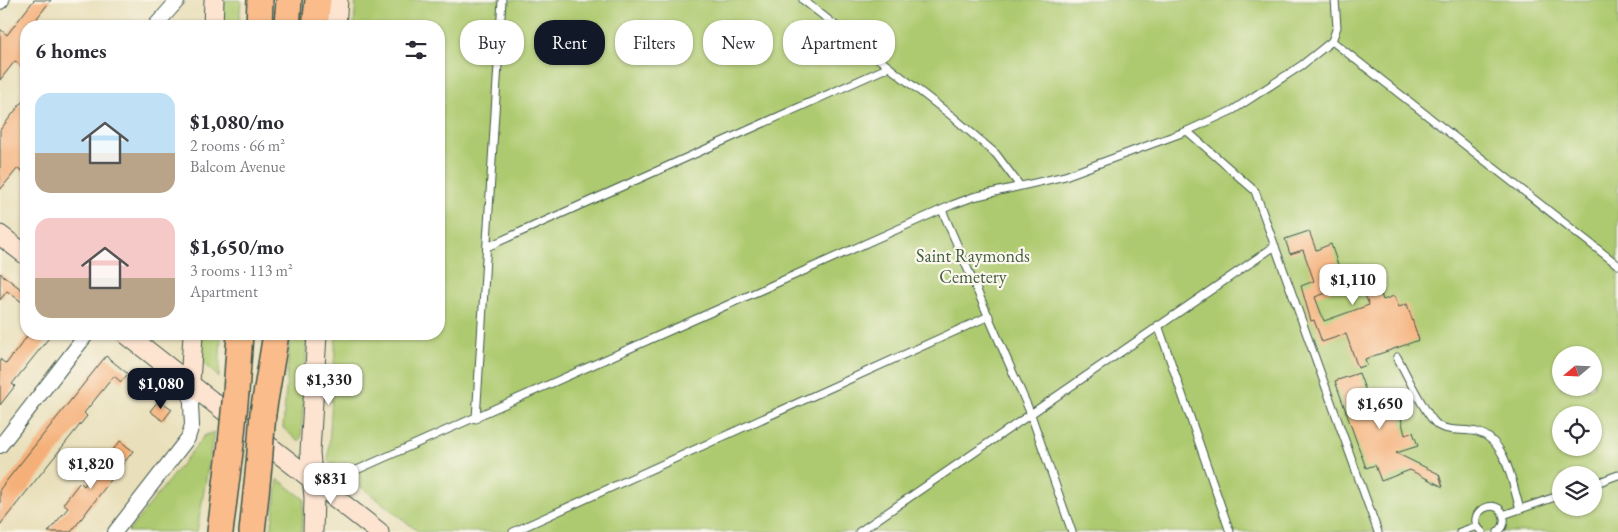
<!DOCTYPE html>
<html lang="en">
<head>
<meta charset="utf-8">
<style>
	body { margin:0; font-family:"EB Garamond",serif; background:#f2f2f3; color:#2b2b33; height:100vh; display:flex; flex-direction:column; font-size:19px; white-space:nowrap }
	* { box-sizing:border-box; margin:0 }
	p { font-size:16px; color:#7c7c81 }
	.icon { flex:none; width:28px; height:28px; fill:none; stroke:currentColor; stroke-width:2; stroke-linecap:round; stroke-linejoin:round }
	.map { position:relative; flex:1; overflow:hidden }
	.details { position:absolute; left:20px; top:20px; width:425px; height:320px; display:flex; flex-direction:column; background:#fff; border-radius:20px; box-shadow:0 1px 4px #0004 }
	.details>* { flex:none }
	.hud { position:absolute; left:460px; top:20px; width:475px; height:45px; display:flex; gap:10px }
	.needle { width:32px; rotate:251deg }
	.tools { position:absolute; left:1552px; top:346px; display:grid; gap:10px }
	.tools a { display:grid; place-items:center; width:50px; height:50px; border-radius:50%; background:#fff; box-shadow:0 1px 4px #0004; font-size:25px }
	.price { position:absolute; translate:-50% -42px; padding:0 11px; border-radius:10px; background:#fff; color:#222; font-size:16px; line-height:32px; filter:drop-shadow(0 1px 2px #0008) }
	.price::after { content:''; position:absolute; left:50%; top:30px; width:15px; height:11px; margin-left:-8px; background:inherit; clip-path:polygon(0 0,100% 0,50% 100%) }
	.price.on { background:#111827; color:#fff }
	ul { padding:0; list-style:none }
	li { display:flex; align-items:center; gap:15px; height:125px; padding:0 15px }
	li span { display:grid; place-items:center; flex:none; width:140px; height:100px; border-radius:15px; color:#555 }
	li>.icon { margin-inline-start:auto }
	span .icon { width:60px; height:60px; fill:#fffc; stroke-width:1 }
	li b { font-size:21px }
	h2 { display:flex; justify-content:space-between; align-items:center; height:60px; padding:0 15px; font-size:21px }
	.tag { padding:0 18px; border-radius:20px; background:#fff; box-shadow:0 1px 4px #0004; font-size:18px; line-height:45px }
	.tag.on { background:#111827; color:#fff }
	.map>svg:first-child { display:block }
	.green { fill:#aeca70; stroke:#668452; fill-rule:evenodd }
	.building { fill:#f5b079 }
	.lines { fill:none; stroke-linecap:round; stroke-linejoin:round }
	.lane-casing { stroke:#3d5548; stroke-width:9 }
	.street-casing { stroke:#3d5548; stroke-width:16 }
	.secondary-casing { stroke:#3d5548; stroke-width:21 }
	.highway-casing { stroke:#3d5548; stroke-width:28 }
	.lane { stroke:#fff; stroke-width:7 }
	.street { stroke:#fff; stroke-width:14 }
	.secondary { stroke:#fde4d1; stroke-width:19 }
	.highway { stroke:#fabc8b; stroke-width:25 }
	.highway-bridge-casing { stroke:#3d5548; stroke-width:28; stroke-linecap:butt }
	.highway-bridge { stroke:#fabc8b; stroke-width:25 }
	.labels { text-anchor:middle; stroke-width:4.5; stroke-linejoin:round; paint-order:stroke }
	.park-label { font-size:18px; fill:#436043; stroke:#fbf7ec }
</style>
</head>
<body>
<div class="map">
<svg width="1618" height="532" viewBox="0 0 1618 532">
	<rect width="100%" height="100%" fill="#fbf7ec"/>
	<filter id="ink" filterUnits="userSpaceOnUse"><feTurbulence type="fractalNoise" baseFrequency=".02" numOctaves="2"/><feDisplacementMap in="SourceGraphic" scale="10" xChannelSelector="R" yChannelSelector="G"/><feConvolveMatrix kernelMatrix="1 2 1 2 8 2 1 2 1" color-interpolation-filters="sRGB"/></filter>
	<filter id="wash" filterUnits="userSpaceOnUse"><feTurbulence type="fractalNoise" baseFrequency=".0096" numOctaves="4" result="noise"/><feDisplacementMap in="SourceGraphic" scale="20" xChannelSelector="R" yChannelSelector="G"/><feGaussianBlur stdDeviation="1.12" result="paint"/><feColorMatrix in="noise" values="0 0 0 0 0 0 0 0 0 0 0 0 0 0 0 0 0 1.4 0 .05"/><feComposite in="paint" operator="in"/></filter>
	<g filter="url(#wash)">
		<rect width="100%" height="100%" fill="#e9dfba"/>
		<path class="green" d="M224,0H241L239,26H222Z
			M356,0H1618V532H419L328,461L336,334H439V26H354ZM1561,355H1594V388H1561ZM1561,415H1594V448H1561ZM1561,475H1594V508H1561Z
			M201,334H221L219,378L199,358Z
			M290,334H308L301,439L298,441L283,428Z
			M214,432L197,532H128L204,436Z
			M278,479L304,499L302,532H271Z"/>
		<g id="blocks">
			<path class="building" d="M34,0H51L37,18L47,26H26V70L15,61L0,80V29L7,35Z
				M26,97V174L18,168L0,190V130Z
				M1309,231L1316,250L1331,244L1340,271L1357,265L1362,280L1315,297L1324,321L1369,305L1361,285L1376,280L1383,300L1394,296L1399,307L1407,304L1419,340L1365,359L1367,365L1358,368L1346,334L1322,342L1314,320L1311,321L1301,286L1314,281L1303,250L1290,254L1285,239Z
				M0,273L26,293V305L7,291L0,300Z
				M29,334H52L12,384L15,386L0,405V359L6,364Z
				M106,356L128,374L121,382L114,376L84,413L87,416L0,525V489Z
				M1359,373L1368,397L1394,390L1396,396L1401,395L1404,408L1399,410L1405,435L1413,432L1418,446L1396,453L1439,474L1443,487L1410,470L1381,481L1375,465L1366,468L1335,381Z
				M159,400L172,409L163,421L150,411Z
				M120,441L133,451L75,527L71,532H48L68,508L63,504L80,482L84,486Z"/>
		</g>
	</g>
	<g filter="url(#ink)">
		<use href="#blocks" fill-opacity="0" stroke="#3d5548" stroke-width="1"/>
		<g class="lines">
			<g class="lane-casing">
				<path id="lane" d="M803,0L953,117L996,154L1020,186
					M1332,41L1618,265
					M1187,131L1255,191L1378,532
					M942,210L1030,412L1072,532
					M487,247L889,67
					M1158,325L1230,532
					M1397,357C1405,371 1427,419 1439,426C1449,432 1465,429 1477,432C1507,440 1512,484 1520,509
					M476,419L502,0
					M1594,484L1618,475
					M323,485L952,205L973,197L1065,176L1187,131L1233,110L1302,65L1332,41L1337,27L1335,0
					M1503,515L1561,495
					M513,532L989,316
					M859,532L1275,246
					M1460,532L1477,526
					M1482,532C1461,513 1500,493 1504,518C1505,524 1503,528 1498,532"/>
			</g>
			<g class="street-casing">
				<path id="street" d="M0,2L2,0
					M155,26L178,0
					M0,446L87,334
					M115,532L188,438L192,425L190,383"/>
			</g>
			<g class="secondary-casing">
				<path id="secondary" d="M213,26L214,0
					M336,26L338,0
					M0,235L26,255
					M126,334L379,532
					M190,383L193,334
					M313,532L314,498L310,452L317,334"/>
			</g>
			<g class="highway-casing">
				<path id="highway" d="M259,26L260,0
					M287,26L289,0
					M315,26L318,0
					M236,392L240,334
					M263,413L276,334
					M220,532L231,444
					M252,532L259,465"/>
			</g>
			<use href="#lane" class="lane"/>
			<use href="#street" class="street"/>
			<use href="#secondary" class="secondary"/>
			<use href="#highway" class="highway"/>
			<g class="highway-bridge-casing">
				<path id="highway-bridge" d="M231,444L236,392
					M259,465L263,413"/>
			</g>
			<use href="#highway-bridge" class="highway-bridge"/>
		</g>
	</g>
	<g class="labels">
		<g class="park-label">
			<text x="973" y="262">Saint Raymonds<tspan x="973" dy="21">Cemetery</tspan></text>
		</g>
	</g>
</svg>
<div class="tools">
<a><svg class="needle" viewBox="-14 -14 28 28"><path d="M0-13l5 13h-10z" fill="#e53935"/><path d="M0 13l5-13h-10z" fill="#7c7c81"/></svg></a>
<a><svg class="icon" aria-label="locate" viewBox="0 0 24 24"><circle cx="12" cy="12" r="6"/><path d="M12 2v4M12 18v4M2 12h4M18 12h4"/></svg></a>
<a><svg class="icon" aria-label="layers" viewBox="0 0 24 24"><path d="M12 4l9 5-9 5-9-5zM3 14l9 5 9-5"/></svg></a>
</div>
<b class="price" style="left:1353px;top:306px">$1,110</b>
<b class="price" style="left:329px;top:406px">$1,330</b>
<b class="price on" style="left:161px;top:410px">$1,080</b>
<b class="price" style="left:1380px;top:430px">$1,650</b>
<b class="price" style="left:91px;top:490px">$1,820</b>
<b class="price" style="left:331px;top:505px">$831</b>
<div class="hud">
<a class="tag">Buy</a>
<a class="tag on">Rent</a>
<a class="tag">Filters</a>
<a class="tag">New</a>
<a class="tag">Apartment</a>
</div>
<section class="details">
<h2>6 homes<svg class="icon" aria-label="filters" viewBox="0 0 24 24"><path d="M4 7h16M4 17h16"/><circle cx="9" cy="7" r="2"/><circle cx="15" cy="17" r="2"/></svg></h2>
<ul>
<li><span style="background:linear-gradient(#bfe0f5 60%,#b9a48a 0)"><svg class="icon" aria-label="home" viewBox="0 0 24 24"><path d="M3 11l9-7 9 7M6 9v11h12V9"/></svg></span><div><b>$1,080/mo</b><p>2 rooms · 66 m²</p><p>Balcom Avenue</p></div></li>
<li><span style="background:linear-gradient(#f6c9c9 60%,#b9a48a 0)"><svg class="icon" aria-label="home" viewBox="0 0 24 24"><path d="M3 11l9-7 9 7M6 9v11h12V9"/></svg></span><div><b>$1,650/mo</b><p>3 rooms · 113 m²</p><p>Apartment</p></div></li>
</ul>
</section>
</div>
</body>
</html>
